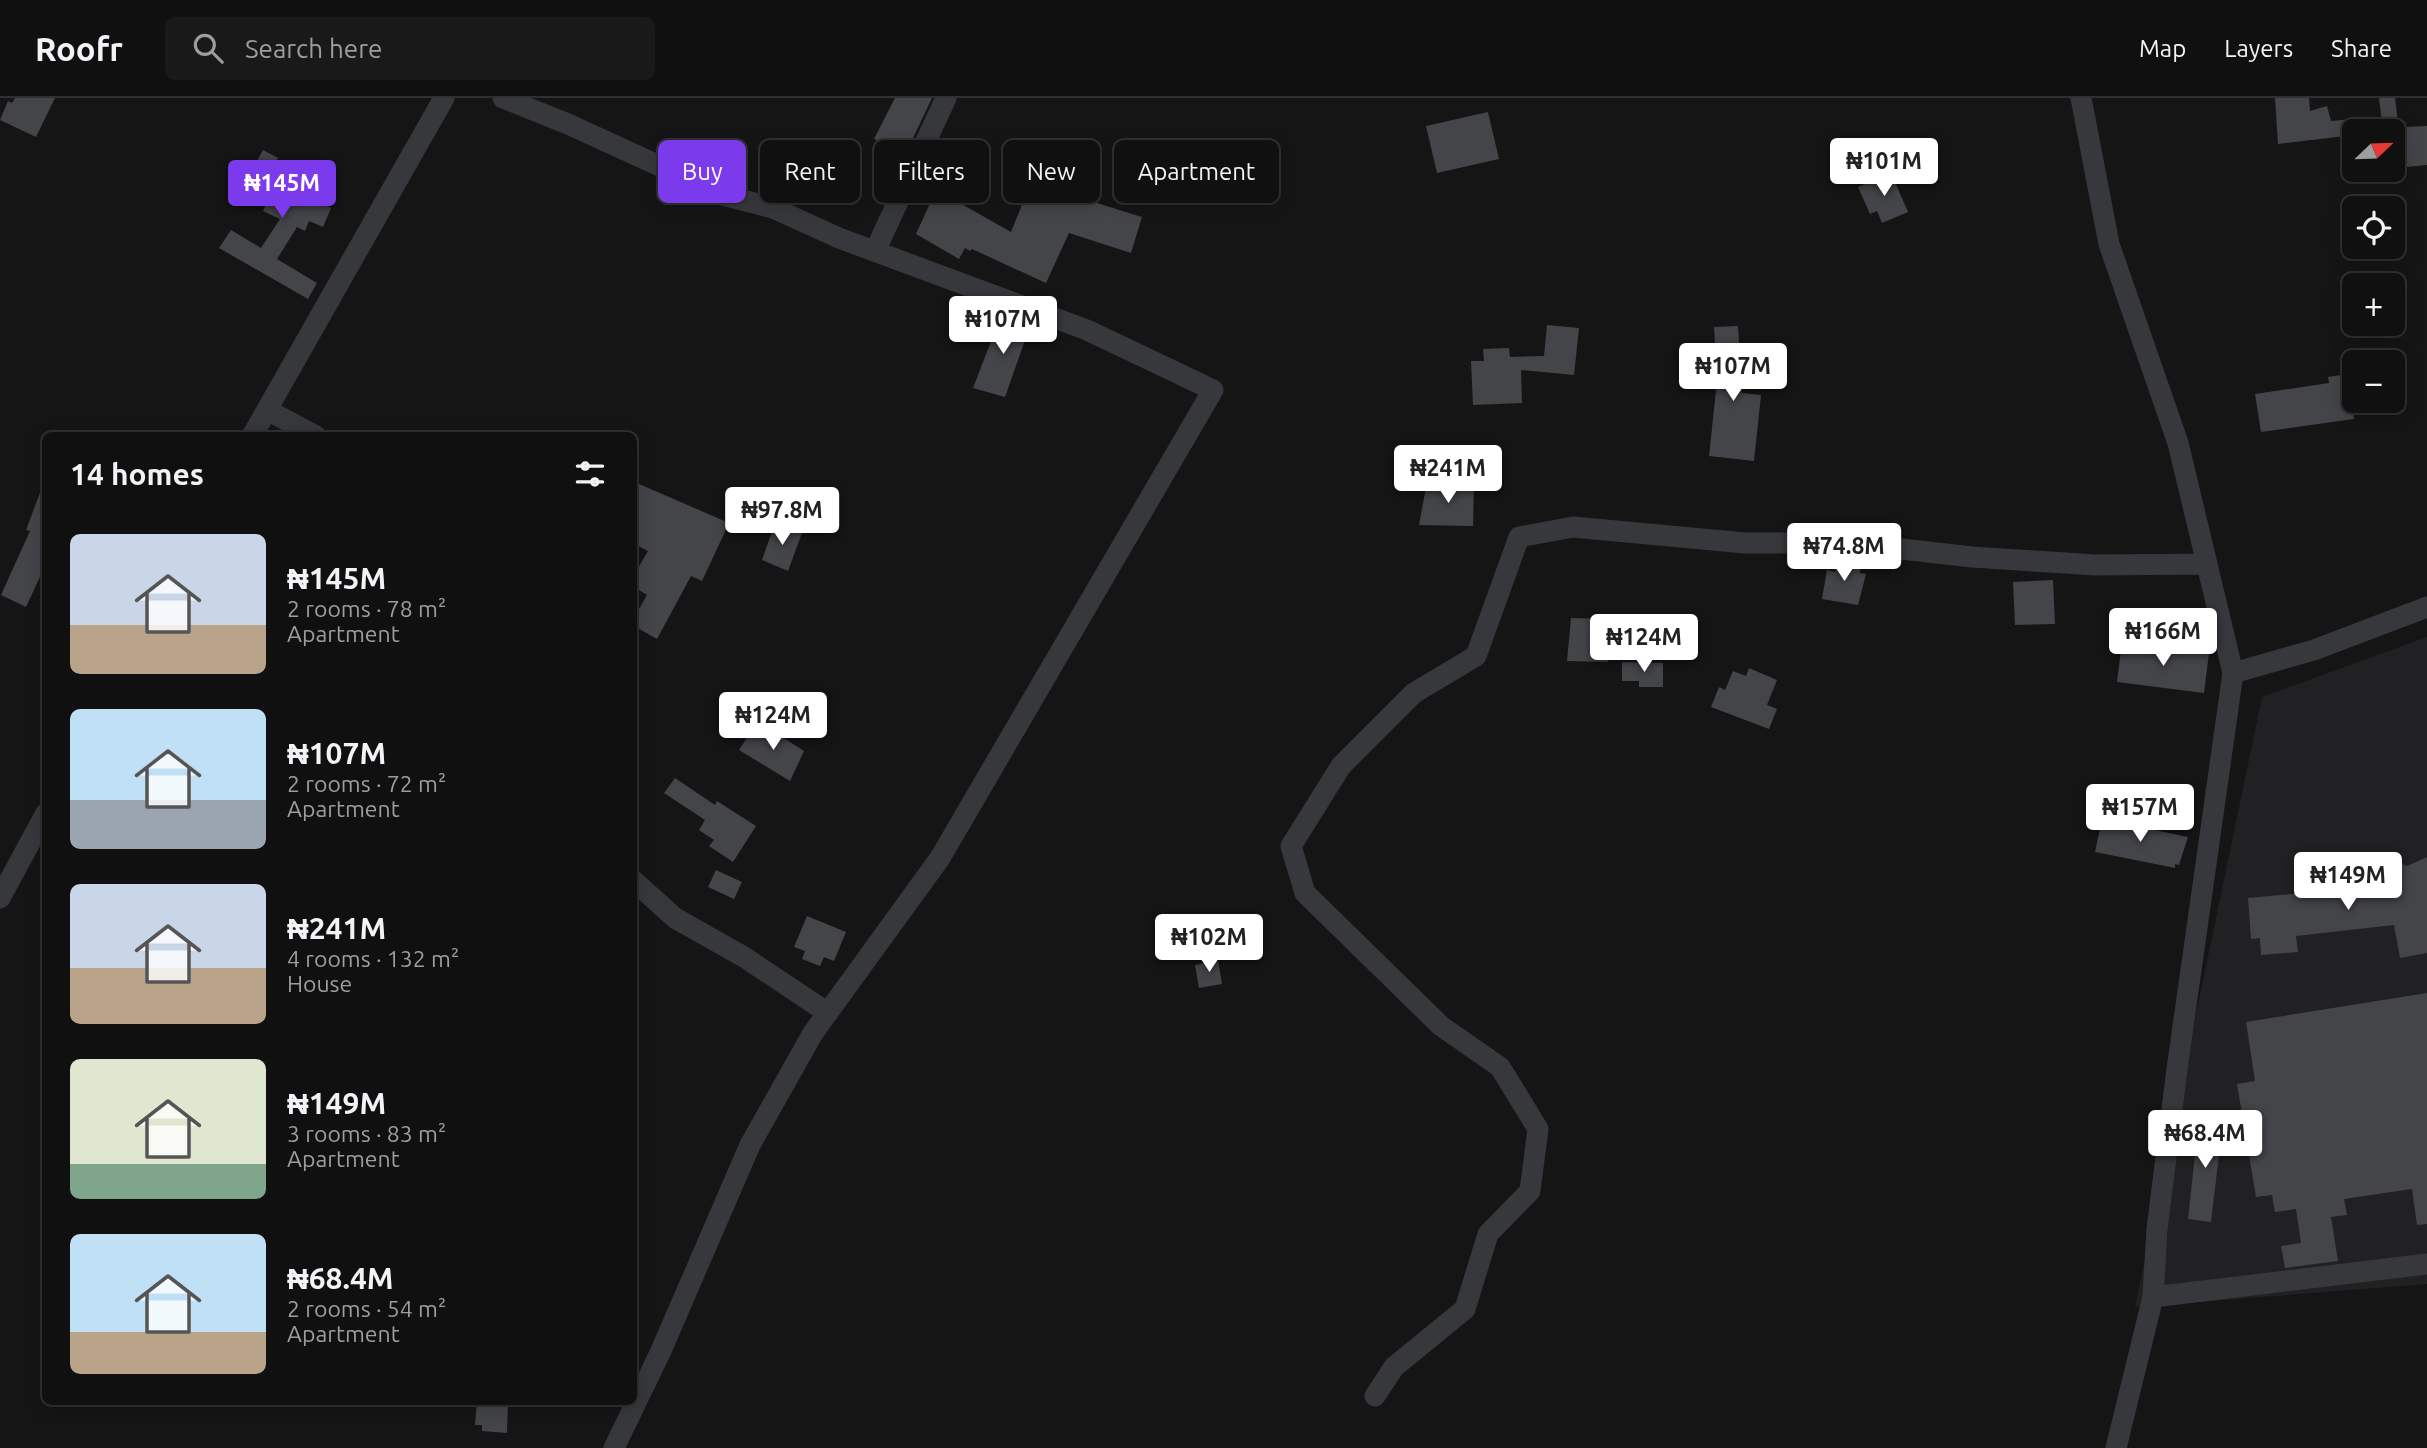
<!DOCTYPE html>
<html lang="en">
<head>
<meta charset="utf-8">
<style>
	body { margin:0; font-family:Ubuntu,sans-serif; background:#191919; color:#f1f3f6; height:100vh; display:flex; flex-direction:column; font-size:26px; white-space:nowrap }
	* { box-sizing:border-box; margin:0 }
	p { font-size:23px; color:#9c9d9f }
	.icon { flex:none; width:38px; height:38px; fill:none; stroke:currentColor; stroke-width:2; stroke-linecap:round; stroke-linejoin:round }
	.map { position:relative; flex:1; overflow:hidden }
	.drawer { position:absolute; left:42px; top:334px; width:595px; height:973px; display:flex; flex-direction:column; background:#101010; border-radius:10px; box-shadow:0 4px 18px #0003,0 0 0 2px #303030 }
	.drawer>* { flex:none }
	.hud { position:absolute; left:658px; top:42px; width:665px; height:63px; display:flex; gap:14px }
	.needle { width:46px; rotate:67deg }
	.fabs { position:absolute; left:2342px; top:21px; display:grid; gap:14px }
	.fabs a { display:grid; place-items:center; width:63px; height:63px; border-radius:10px; background:#101010; box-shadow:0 4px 18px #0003,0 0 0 2px #303030; font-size:35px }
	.price { position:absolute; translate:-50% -60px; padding:0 16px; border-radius:7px; background:#fff; color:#222; font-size:23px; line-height:46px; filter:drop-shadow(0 2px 4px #0008) }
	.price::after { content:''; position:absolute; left:50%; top:42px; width:21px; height:16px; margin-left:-10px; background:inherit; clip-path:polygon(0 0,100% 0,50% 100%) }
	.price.selected { background:#7c3aed; color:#fff }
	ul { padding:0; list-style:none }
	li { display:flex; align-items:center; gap:21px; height:175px; padding:0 28px }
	li span { display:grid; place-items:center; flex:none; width:196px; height:140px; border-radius:10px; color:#555 }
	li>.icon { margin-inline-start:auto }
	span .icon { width:84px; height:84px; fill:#fffc; stroke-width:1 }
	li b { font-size:30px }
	h2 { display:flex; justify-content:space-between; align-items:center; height:84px; padding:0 28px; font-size:30px }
	.pill { padding:0 24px; border-radius:10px; background:#101010; box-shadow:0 4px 18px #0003,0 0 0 2px #303030; font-size:24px; line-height:63px }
	.pill.selected { background:#7c3aed; color:#fff }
	header { display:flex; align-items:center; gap:42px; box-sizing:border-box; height:98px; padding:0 35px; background:#101010; border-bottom:2px solid #303030 }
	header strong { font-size:33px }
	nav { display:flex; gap:38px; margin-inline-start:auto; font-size:24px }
	.search { width:490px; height:63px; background:#191919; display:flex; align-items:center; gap:18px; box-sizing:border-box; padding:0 24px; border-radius:10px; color:#9c9d9f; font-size:26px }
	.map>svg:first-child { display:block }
	.built { fill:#212123 }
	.building { fill:#444549 }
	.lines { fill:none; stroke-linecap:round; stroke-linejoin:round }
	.minor { stroke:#36383b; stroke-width:21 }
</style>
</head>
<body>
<header>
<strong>Roofr</strong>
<div class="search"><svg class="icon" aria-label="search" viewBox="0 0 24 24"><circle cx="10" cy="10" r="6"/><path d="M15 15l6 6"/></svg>Search here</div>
<nav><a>Map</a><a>Layers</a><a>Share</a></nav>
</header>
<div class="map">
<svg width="2427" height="1350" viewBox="0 0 2427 1350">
	<rect width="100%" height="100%" fill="#151516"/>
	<path class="built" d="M2427,539V1186L2135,1209L2262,599Z"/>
	<path class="building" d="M15,0H55L36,39L0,22L8,3L12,5Z
		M895,0H932L905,57L874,41Z
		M2275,0H2309L2310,13L2327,8L2331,23L2354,21V37L2278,46Z
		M2379,0H2395L2399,33H2383Z
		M1488,14L1499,61L1437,75L1426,28Z
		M2427,28V67L2406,69L2404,29Z
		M263,52L278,60L276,63L332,88L324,107L331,110L323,129L309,123L305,133L297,129L277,161L317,185L308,201L219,150L231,132L261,150L280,121L263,113L271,94L247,81Z
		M1040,62L1056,84L1061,72L1078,79L1072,92L1086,98L1084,101L1142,119L1131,155L1069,135L1046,185L972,151L970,153L965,150L959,161L916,136L931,103L936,106L942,95L1011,134Z
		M1891,75L1908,114L1882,125L1877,113L1870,116L1858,89Z
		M1002,215L1031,225L1005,299L973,290Z
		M1547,227L1579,230L1574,277L1521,272L1522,305L1473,307L1471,263H1484L1483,251L1509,250L1510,259L1544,258Z
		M1738,228L1742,295L1761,297L1754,363L1709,358L1717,283L1714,229Z
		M2348,276L2354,321L2261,334L2255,296L2329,285L2328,279Z
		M44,384L46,466L26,509L1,497L30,433L26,432Z
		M1427,384L1474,388L1473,428L1419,427Z
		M639,386L729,425L702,483L691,478L657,541L634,528V520L647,497L634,489V477L648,453L634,446V402Z
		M775,425L802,435L788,473L762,462Z
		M1836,461L1861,465L1860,475L1866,476L1858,507L1822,501L1827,472L1835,474Z
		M2053,482L2055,526L2015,527L2013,484Z
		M1571,520L1608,521V564L1567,563Z
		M2122,544L2209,555L2204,595L2117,584Z
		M1622,564L1663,565V589H1639V583H1622Z
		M1749,570L1777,582L1767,607L1777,611L1769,631L1711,609L1719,589L1725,592L1733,573L1746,578Z
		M765,628L804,653L790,683L739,652L754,629L761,634Z
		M675,680L715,707L717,703L756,728L733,764L709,748L714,742L699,732L705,722L664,695Z
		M2102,721L2188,739L2179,767L2175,766V770L2095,754Z
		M2427,759V855L2400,860L2394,827L2296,838L2298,854L2261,857L2260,840L2251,841L2248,800L2378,788L2386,767L2399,764L2407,768Z
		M716,772L742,784L734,801L708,789Z
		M807,818L846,834L834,863L824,859L820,868L802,861L805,853L794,849Z
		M1218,862L1222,886L1199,890L1195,867Z
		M2427,895V1126L2417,1127L2412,1091L2344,1101L2347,1117L2331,1119L2338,1163L2285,1170L2281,1148L2301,1145L2296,1111L2275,1114L2272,1097L2256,1099L2237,986L2255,983L2246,924Z
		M2199,1020L2223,1023L2211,1124L2188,1121Z
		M477,1304H508L507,1335L482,1333V1327H475Z"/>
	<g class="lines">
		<path class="minor" d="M503,0L568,26L723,97L773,110L839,140L1087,232L1213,292L940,760L813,935L750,1047L660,1255L614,1350
			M2081,0L2109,146L2178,345L2233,575L2177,971L2157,1131L2153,1199L2116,1350
			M875,153L946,0
			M267,312L316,338
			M252,338L444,0
			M2233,575L2314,552L2427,509
			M634,783L675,820L744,859L828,915
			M0,800L46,715
			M2153,1199L2427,1166
			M1375,1298L1394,1269L1465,1211L1488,1136L1530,1093L1538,1031L1500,969L1441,928L1305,795L1291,748L1341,668L1414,595L1476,558L1519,439L1573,429L1745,445H1849L1972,459L2096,467L2207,466"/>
	</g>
</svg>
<div class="fabs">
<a><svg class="needle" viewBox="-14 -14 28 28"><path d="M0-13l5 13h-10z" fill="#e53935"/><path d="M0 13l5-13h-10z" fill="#9c9d9f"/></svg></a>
<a><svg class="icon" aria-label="locate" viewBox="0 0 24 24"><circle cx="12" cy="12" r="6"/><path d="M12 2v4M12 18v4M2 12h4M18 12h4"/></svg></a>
<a>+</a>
<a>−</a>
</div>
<b class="price" style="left:1884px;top:100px">₦101M</b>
<b class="price selected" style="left:282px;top:122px">₦145M</b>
<b class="price" style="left:1003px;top:258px">₦107M</b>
<b class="price" style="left:1733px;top:305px">₦107M</b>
<b class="price" style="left:1448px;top:407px">₦241M</b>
<b class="price" style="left:782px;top:449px">₦97.8M</b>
<b class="price" style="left:1844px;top:485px">₦74.8M</b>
<b class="price" style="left:2163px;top:570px">₦166M</b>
<b class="price" style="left:1644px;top:576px">₦124M</b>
<b class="price" style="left:773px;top:654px">₦124M</b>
<b class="price" style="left:2140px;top:746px">₦157M</b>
<b class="price" style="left:2348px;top:814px">₦149M</b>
<b class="price" style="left:1209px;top:876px">₦102M</b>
<b class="price" style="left:2205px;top:1072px">₦68.4M</b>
<div class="hud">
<a class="pill selected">Buy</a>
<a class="pill">Rent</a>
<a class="pill">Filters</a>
<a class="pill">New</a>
<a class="pill">Apartment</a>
</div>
<section class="drawer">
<h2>14 homes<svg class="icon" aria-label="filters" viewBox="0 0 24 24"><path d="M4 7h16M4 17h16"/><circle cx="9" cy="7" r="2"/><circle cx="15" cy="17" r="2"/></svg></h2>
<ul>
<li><span style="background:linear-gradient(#c9d6e8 65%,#b9a48a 0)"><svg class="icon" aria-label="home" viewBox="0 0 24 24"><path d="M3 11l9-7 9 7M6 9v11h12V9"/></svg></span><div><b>₦145M</b><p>2 rooms · 78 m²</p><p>Apartment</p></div></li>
<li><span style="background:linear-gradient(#bfe0f5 65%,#9aa5b1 0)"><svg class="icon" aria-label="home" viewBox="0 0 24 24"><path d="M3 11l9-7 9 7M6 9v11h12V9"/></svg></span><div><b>₦107M</b><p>2 rooms · 72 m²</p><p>Apartment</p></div></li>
<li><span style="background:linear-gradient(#c9d6e8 60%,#b9a48a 0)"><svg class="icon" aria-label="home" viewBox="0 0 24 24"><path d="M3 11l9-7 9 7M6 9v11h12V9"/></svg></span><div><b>₦241M</b><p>4 rooms · 132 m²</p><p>House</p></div></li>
<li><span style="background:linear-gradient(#dfe7d0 75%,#7fa58c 0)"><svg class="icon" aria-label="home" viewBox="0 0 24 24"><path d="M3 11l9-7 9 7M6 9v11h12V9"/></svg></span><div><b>₦149M</b><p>3 rooms · 83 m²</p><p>Apartment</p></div></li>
<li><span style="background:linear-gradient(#bfe0f5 70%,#b9a48a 0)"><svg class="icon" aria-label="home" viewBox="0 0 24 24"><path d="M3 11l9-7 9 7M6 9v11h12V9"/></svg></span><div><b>₦68.4M</b><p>2 rooms · 54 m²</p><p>Apartment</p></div></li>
</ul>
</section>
</div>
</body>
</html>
